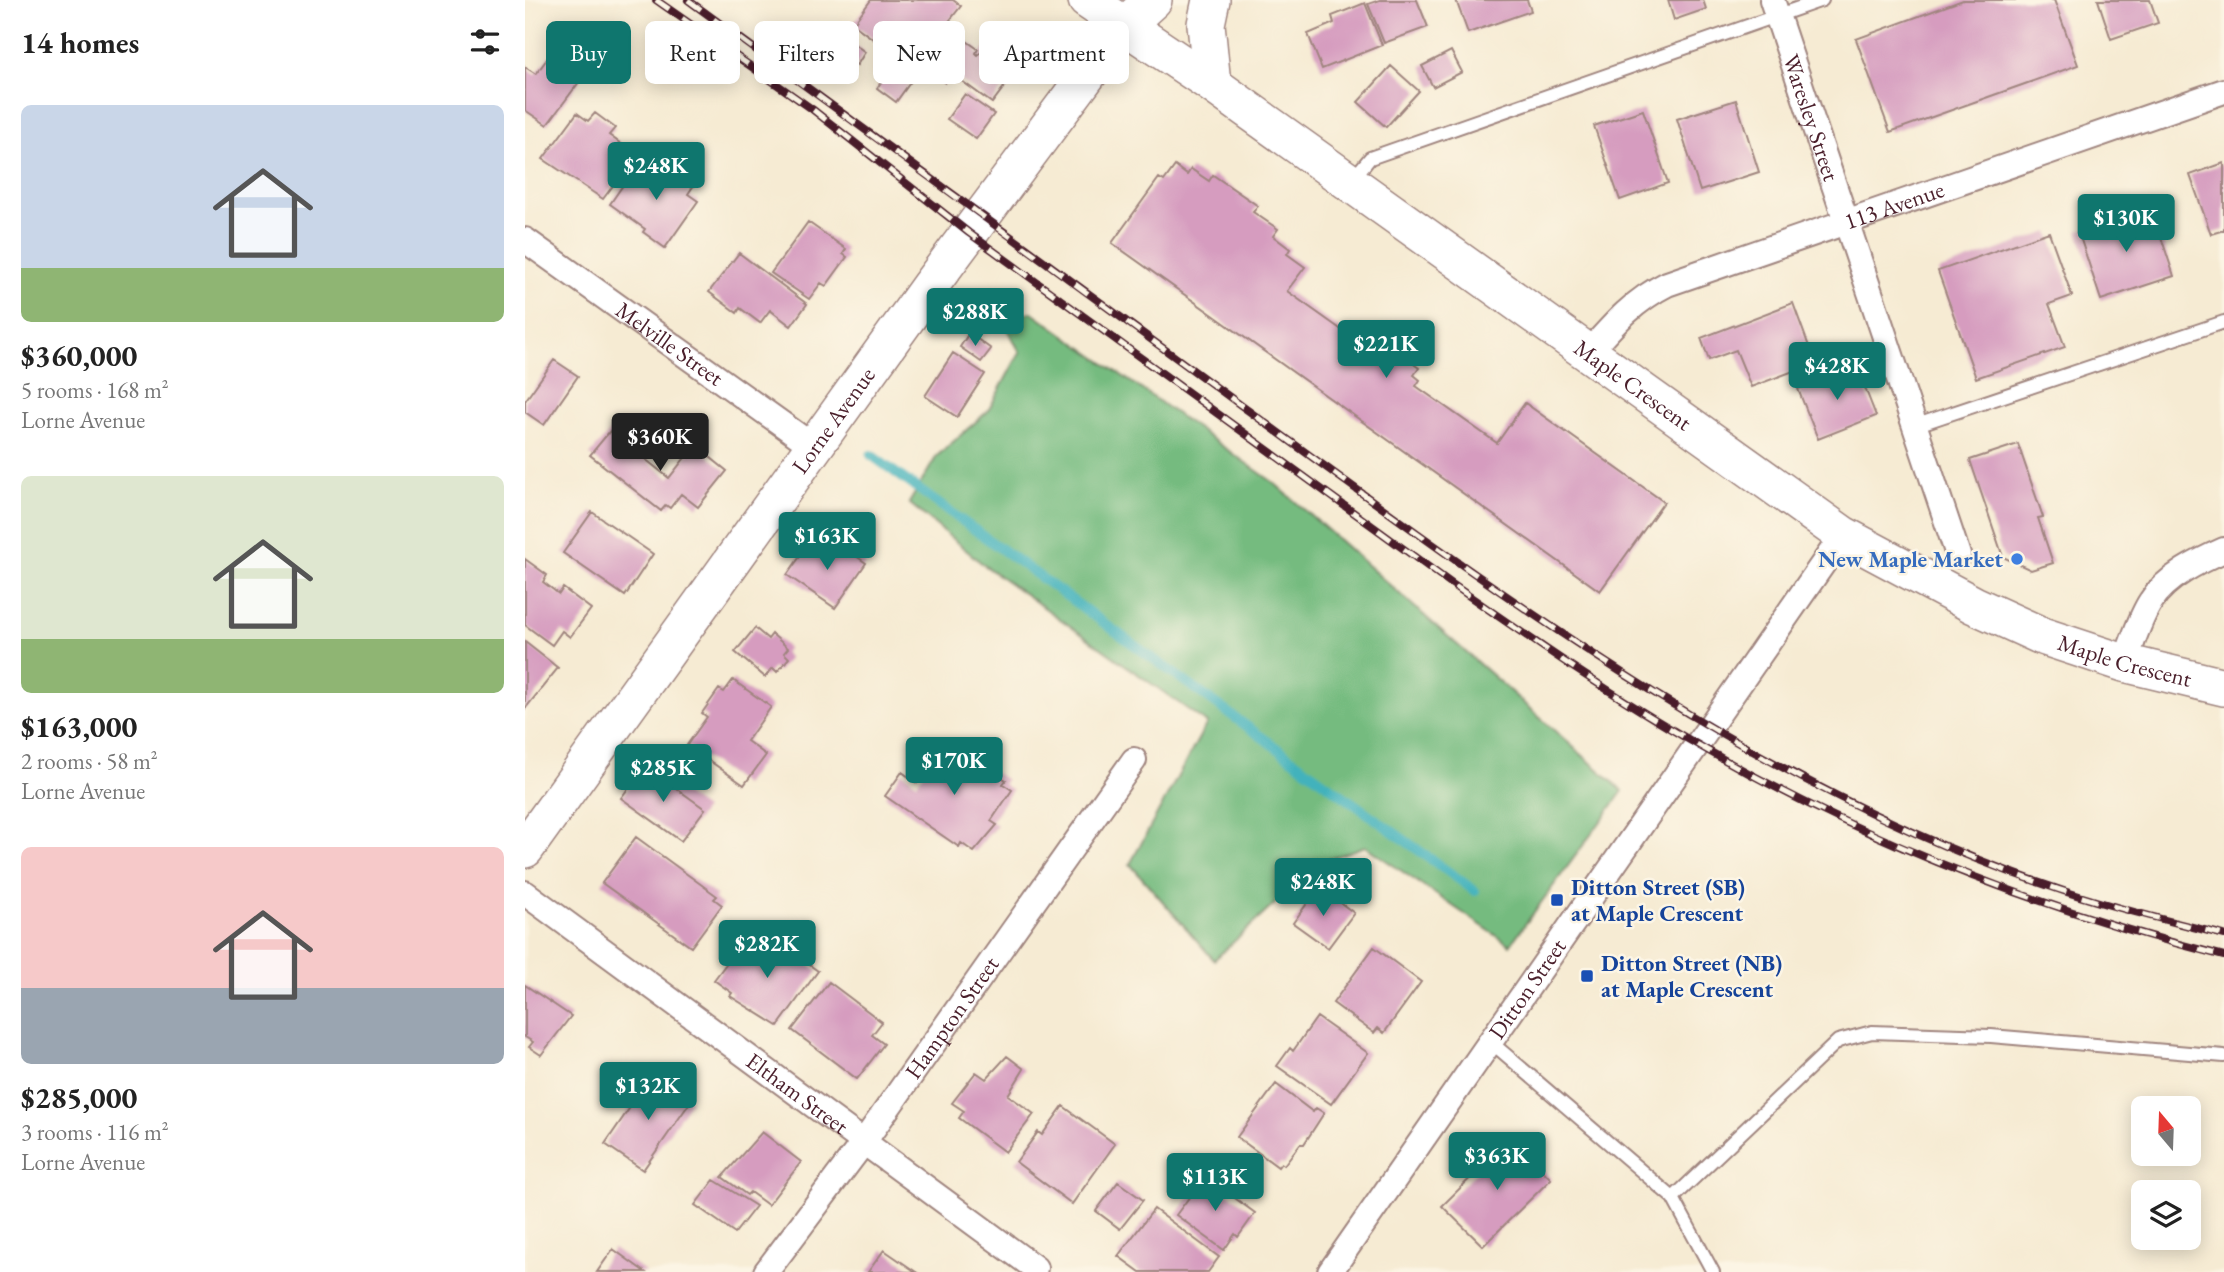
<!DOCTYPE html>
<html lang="en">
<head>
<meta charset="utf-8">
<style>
	body { margin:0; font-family:"EB Garamond",serif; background:#f6f6f6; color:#222; height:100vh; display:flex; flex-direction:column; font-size:26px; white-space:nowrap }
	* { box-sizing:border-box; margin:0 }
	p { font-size:23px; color:#767676 }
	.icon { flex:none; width:38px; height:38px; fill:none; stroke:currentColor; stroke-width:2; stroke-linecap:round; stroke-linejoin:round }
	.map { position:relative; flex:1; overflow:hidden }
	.side { display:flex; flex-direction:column; background:#fff; width:525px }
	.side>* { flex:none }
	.guide { position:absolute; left:21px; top:21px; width:665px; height:63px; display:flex; gap:14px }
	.needle { width:46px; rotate:341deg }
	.buttons { position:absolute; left:1606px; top:1096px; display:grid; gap:14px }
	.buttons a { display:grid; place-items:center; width:70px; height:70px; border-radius:10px; background:#fff; box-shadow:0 4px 18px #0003; font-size:35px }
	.price { position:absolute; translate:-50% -60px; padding:0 16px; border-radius:7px; background:#0f766e; color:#fff; font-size:23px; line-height:46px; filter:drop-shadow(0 2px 4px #0008) }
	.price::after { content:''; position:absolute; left:50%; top:42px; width:21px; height:16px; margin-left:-10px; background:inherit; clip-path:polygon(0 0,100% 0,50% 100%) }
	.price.selected { background:#222; color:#fff }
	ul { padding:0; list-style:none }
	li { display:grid; align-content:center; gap:14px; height:371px; padding:0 21px }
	li span { display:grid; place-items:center; height:217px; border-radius:10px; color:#555 }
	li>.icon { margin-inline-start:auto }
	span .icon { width:126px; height:126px; fill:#fffc; stroke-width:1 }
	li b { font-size:30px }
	h2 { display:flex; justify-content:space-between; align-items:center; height:84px; padding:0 21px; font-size:30px }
	.pill { padding:0 24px; border-radius:10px; background:#fff; box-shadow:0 4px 18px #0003; font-size:24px; line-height:63px }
	.pill.selected { background:#0f766e; color:#fff }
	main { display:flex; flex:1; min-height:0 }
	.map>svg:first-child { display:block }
	.forest { fill:#75bb7f; stroke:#606d55; stroke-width:2 }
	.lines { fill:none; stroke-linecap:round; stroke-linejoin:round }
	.stream { stroke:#42b2bc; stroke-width:10 }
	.building { fill:#d69cbf }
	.lane-casing { stroke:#a0857f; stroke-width:16 }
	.street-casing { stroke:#a0857f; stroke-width:28 }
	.secondary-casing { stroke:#a0857f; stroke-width:40 }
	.lane { stroke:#fff; stroke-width:12 }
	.street { stroke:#fff; stroke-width:24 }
	.secondary { stroke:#fff; stroke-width:37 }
	.rail-casing { stroke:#4a1f2b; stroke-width:8 }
	.rail { stroke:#fcf5e5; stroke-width:5; stroke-dasharray:16; stroke-linecap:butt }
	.shop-dot { fill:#3f7fe0; stroke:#fcf5e5; stroke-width:2.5 }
	.transit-dot { fill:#1a4fb4; stroke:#fcf5e5; stroke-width:2.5 }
	.labels { text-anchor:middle; stroke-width:5; stroke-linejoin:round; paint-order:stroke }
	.street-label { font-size:23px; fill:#4a1f2b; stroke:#fcf5e5 }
	.shop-label { font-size:23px; font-weight:bold; fill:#366cbe; stroke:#fcf5e5; text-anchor:end }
	.transit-label { font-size:23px; font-weight:bold; fill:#164399; stroke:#fcf5e5; text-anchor:start }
</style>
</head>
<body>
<main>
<section class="side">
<h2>14 homes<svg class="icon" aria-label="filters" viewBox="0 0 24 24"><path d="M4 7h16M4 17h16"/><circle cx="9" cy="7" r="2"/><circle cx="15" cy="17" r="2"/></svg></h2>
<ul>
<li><span style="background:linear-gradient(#c9d6e8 75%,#8fb573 0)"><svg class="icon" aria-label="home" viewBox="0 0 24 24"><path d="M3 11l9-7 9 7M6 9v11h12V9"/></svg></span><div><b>$360,000</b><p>5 rooms · 168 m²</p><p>Lorne Avenue</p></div></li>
<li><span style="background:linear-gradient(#dfe7d0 75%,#8fb573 0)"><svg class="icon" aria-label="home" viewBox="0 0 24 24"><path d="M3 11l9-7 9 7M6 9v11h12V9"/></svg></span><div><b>$163,000</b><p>2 rooms · 58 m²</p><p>Lorne Avenue</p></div></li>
<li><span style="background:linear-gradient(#f6c9c9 65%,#9aa5b1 0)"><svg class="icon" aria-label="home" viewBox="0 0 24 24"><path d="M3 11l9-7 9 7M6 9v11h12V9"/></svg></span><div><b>$285,000</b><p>3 rooms · 116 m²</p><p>Lorne Avenue</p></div></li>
</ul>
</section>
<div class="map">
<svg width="1699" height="1272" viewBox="0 0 1699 1272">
	<rect width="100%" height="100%" fill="#fcf5e5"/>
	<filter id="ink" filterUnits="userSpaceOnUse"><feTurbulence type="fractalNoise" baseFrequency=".0143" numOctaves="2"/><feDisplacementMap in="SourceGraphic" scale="14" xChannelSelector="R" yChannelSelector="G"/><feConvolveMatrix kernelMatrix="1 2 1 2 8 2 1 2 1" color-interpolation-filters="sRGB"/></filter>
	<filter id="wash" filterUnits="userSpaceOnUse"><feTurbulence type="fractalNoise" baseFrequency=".00686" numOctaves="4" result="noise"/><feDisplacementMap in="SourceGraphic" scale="28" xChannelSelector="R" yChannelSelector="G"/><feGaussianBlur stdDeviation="1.57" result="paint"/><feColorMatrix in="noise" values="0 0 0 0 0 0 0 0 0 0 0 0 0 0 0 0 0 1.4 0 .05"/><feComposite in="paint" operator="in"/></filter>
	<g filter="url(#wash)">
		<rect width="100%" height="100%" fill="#f6ebd3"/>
		<path class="forest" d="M507,312L748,482L1098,791L985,945L840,846L795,862L689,960L605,864L682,723L459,565L384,503L412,456L463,411L495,352L476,318Z"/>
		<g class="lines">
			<path class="stream" d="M346,455L950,891"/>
		</g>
		<g id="blocks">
			<path class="building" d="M346,0H428L436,6L403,48L383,33L367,53L328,24Z
				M855,0H892L903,27L859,43L843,4Z
				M931,0H1002L1006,11L943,33Z
				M1143,0H1178L1181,9L1149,20Z
				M1438,0H1529L1553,65L1365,132L1331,39Z
				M1573,0H1625L1633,23L1586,39Z
				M840,3L857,45L797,69L783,34L809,23L807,16Z
				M426,35L431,39L433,35L453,49L451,53L453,55L467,43L479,51L471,69L485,79L467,103L427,74L420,83L402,71Z
				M318,36L340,52L332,65L308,49Z
				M383,45L402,59L371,102L352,88Z
				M926,51L937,72L908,87L897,66Z
				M25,55L57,78L22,125L0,110V67L11,74Z
				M866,66L894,91L861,127L833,102Z
				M440,94L469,114L451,139L422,119Z
				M1211,100L1234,172L1175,191L1152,119Z
				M1118,110L1143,183L1095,200L1069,126Z
				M52,113L63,121L70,113L90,128L84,135L111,155L78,199L18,159Z
				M116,159L142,178L148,170L169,185L163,194L173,201L140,248L118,232L120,229L85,204Z
				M1699,163V230L1686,234L1665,175Z
				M650,166L662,175L666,169L684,181L688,175L733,206L728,212L753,229L748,236L765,249L762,254L780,267L762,291L835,343L837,339L853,349L858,342L894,368L889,375L895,380L891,386L972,443L1000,403L1139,502L1075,591L587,243L634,178L639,181Z
				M1626,207L1649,276L1576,300L1553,231Z
				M283,222L321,249L318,254L322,257L301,286L296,283L284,299L246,273Z
				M1524,232L1547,296L1524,304L1540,347L1451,378L1413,271Z
				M214,253L282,304L266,326L245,310L235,323L215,308L212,313L184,292Z
				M1268,303L1290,363L1226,387L1211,350L1184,360L1176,338Z
				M444,333L466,349L456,362L435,347Z
				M428,353L460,374L432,417L400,396Z
				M29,360L53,376L19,425L0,412V401Z
				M1331,365L1351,416L1293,439L1273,389Z
				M85,431L144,478L170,445L202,471L173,507L156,494L145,508L141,505L136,511L65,455Z
				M1493,444L1518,517L1513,518L1528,563L1506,570L1478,557L1445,460Z
				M67,512L128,554L100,596L38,553Z
				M297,539L312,549L315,545L341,563L310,608L262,575L281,548L287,552Z
				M0,559L22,575L18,582L34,594L38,588L66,609L45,637L37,631L27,645L0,625Z
				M230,628L243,639L247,634L263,648L259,653L264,658L252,672L248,668L240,677L210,652Z
				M0,642L33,668L0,709Z
				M208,680L246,707L222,741L241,755L219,785L162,745L182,717L177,713L194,689L199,692Z
				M422,740L481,780L478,784L487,790L466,821L472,825L449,852L436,843L434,847L360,796L377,772L392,783Z
				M120,766L180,809L156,841L96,798Z
				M111,837L192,896L189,899L197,905L166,947L77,883Z
				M794,887L829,913L803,948L768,923Z
				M246,938L293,971L253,1026L205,996L207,993L189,980L213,948L230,960Z
				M849,947L896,982L859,1033L853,1028L849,1033L808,1003Z
				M304,982L357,1022L347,1035L359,1044L332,1079L267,1030Z
				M0,985L46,1016L16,1055L4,1047L8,1042L0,1037Z
				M792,1017L843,1053L806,1104L752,1066L765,1048L768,1051Z
				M482,1056L499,1069L483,1095L509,1114L480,1152L434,1118L439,1111L427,1103L451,1072L461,1079Z
				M128,1074L166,1101L118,1170L80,1144Z
				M751,1084L788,1112L791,1108L799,1113L779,1144H775L759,1165L756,1163L753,1167L712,1137Z
				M538,1106L590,1144L547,1204L491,1162L513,1132L517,1135Z
				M237,1132L276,1162L243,1205L225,1192L222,1195L197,1177Z
				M986,1138L1026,1179L958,1246L917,1206Z
				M680,1176L730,1213L713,1237L710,1234L699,1250L651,1215Z
				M189,1180L231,1206L210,1233L170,1205Z
				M593,1182L618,1200L595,1229L571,1211Z
				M629,1209L694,1257L683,1272H615L593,1256Z
				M88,1249L120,1272H72Z
				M359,1250L391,1272H343Z"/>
		</g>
	</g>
	<g filter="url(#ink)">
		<use href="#blocks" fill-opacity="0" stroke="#a0857f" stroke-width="2"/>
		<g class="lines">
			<g class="lane-casing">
				<path id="lane" d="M826,181L845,158L1297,0
					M1392,425L1699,322
					M967,1043L1148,1198L1188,1272
					M1148,1198L1313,1041L1347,1032L1466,1036L1699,1056"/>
			</g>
			<g class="street-casing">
				<g id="street">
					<path id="s1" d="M1247,0L1433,555"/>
					<path id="s2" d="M0,240L289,447"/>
					<path id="s3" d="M1063,353C1087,326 1108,301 1142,284L1699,91"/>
					<path d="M1599,663C1608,643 1614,619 1626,601C1641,577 1674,561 1699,550"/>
					<path id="s4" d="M0,893L510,1268"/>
					<path id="s5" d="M241,1272L338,1143L609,760"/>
					<path id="s6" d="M805,1272L1318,535"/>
				</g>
			</g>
			<g class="secondary-casing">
				<g id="secondary">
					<path id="s7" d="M562,0L687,84L1318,535L1449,605L1517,636L1599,663L1699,687"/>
					<path d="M686,0L681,24L687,84"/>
					<path id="s8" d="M0,849L404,287L598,27L628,0"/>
				</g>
			</g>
			<use href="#lane" class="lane"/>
			<use href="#street" class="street"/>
			<use href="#secondary" class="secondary"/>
			<g class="rail-casing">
				<path id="rail" d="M131,0L287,109L444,233L927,584C1007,640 1089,697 1175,746C1338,840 1517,910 1699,956
					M163,0C349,137 535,273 721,409C973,592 1226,784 1524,886C1581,906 1641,920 1699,935"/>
			</g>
			<use href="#rail" class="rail"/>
		</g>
	</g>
	<circle class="shop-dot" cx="1492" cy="559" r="7"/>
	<g class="transit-dot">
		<rect x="1025" y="893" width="14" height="14" rx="3.5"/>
		<rect x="1055" y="969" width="14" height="14" rx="3.5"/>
	</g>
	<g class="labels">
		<g class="street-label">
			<text dy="8" stroke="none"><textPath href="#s1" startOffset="124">Waresley Street</textPath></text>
			<text dy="8" stroke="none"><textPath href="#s3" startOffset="346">113 Avenue</textPath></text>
			<text dy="8" stroke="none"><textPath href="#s2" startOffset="178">Melville Street</textPath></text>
			<text dy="8" stroke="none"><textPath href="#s7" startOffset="668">Maple Crescent</textPath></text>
			<text dy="8" stroke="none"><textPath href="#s8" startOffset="528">Lorne Avenue</textPath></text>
			<text dy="8" stroke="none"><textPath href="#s7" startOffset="1236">Maple Crescent</textPath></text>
			<text dy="8" stroke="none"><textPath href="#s6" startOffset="345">Ditton Street</textPath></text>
			<text dy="8" stroke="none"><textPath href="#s5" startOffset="315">Hampton Street</textPath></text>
			<text dy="8" stroke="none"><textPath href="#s4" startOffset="338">Eltham Street</textPath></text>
		</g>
		<g class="shop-label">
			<text x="1478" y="567">New Maple Market</text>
		</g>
		<g class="transit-label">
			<text x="1046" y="895">Ditton Street (SB)<tspan x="1046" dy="26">at Maple Crescent</tspan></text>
			<text x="1076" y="971">Ditton Street (NB)<tspan x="1076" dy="26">at Maple Crescent</tspan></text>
		</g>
	</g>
</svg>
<div class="buttons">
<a><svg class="needle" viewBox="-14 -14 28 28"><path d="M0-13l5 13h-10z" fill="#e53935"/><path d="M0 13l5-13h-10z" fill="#767676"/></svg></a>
<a><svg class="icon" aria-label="layers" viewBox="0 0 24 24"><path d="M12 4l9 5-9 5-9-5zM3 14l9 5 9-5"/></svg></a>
</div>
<b class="price" style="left:131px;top:202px">$248K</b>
<b class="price" style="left:1601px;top:254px">$130K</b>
<b class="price" style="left:450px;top:348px">$288K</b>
<b class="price" style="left:861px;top:380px">$221K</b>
<b class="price" style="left:1312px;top:402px">$428K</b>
<b class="price selected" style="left:135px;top:473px">$360K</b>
<b class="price" style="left:302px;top:572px">$163K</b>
<b class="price" style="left:429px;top:797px">$170K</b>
<b class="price" style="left:138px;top:804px">$285K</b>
<b class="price" style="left:798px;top:918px">$248K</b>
<b class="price" style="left:242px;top:980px">$282K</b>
<b class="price" style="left:123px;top:1122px">$132K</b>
<b class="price" style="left:972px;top:1192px">$363K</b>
<b class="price" style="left:690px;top:1213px">$113K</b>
<div class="guide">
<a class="pill selected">Buy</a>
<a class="pill">Rent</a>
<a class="pill">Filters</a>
<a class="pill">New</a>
<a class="pill">Apartment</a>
</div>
</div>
</main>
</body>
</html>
